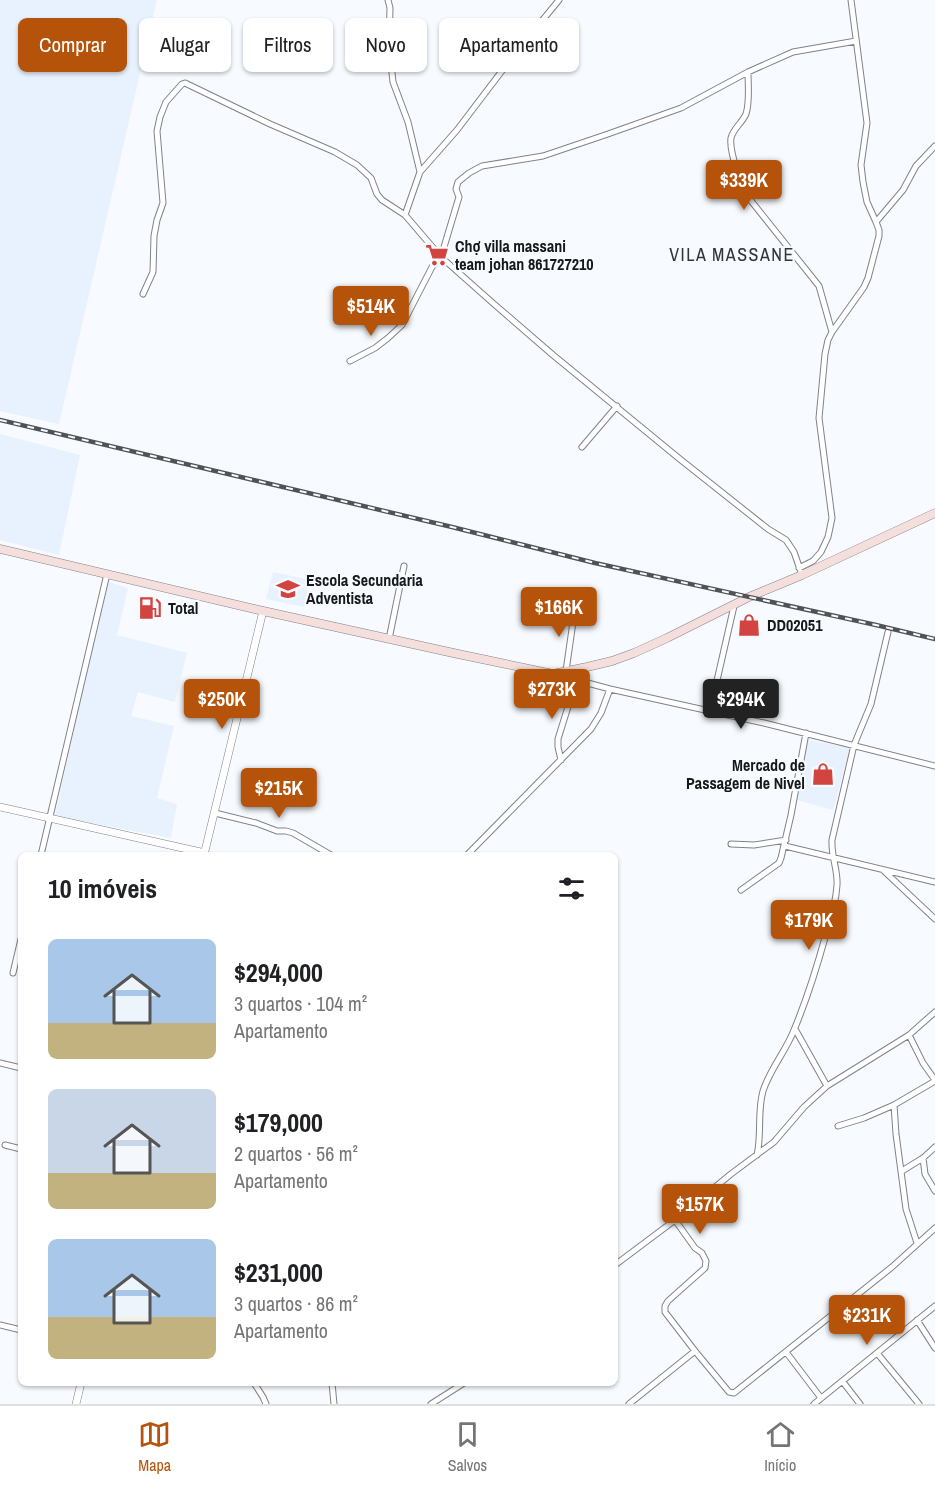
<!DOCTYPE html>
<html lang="pt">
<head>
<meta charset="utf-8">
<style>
	body { margin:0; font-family:"Archivo Narrow",sans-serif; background:#f2f2f2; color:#202124; height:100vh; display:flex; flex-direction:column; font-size:22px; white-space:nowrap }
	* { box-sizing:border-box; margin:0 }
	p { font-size:20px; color:#757577 }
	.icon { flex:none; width:33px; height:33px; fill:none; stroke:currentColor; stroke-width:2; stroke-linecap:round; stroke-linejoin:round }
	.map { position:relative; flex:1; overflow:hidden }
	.side { position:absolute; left:18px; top:852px; width:600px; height:534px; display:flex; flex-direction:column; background:#fff; border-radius:9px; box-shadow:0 2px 4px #0004 }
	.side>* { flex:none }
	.banner { position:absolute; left:18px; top:18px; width:600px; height:54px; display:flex; gap:12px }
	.price { position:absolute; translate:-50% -51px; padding:0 14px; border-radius:6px; background:#b45309; color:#fff; font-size:20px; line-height:39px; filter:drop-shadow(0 2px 3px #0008) }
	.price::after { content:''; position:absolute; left:50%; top:36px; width:18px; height:14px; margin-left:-9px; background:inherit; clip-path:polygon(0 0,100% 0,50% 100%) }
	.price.selected { background:#222; color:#fff }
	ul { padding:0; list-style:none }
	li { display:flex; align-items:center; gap:18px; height:150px; padding:0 30px }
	li span { display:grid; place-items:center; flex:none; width:168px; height:120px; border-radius:9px; color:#555 }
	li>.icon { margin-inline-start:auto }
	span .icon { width:72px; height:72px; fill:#fffc; stroke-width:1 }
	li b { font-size:26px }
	h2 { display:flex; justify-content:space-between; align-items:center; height:72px; padding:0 30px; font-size:26px }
	.chip { padding:0 21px; border-radius:9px; background:#fff; box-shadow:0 2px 4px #0004; font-size:21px; line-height:54px }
	.chip.selected { background:#b45309; color:#fff }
	.tab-bar { display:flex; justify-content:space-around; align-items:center; height:84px; border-top:2px solid #e0e0e0; background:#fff; font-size:16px; color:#757577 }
	.tab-bar a { display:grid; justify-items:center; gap:3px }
	.tab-bar .selected { color:#b45309 }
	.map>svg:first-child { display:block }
	.built { fill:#e8f1fe }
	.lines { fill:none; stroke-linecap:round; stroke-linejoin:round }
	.minor-casing { stroke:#7f8389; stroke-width:7 }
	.tertiary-casing { stroke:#7f8389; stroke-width:8 }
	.secondary-casing { stroke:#7f8389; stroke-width:9 }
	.minor { stroke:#fff; stroke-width:5 }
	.tertiary { stroke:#fff; stroke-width:7 }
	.secondary { stroke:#f5dfdc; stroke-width:8 }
	.rail-casing { stroke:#505255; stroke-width:4.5 }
	.rail { stroke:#f7fafe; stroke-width:2; stroke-dasharray:7; stroke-linecap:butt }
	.labels { text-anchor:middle; stroke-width:4.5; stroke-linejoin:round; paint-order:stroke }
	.poi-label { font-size:16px; font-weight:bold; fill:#16181a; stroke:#f7fafe; text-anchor:start }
	.neighbourhood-label { font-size:18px; letter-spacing:1.5px; fill:#32363b; stroke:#f7fafe }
</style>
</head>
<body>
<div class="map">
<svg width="935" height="1404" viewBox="0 0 935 1404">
	<rect width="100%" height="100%" fill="#f7fafe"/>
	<path class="built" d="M0,0H157L59,424L0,411Z
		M0,434L80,455L59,555L0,540Z
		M273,572L310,580L304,607L266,599Z
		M109,582L128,588L117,635L187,653L175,702L138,692L131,716L174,726L157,798L177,804L171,838L55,816L81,697Z
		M808,740L850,748L833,810L797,800Z"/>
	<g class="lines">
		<g class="minor-casing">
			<path id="minor" d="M388,0L390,8L389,45L393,82L408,122L420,172
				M748,72C748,85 750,102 746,114C742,123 733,129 731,138C729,150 741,187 748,197L819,286L832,332
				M405,215L420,172L457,130L514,55L559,0
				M876,222L903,190L916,166L935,146
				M143,294L153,272L154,236L157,220L163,203L157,131L160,117L166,102L182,84L185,83L270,124L335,152L357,165L371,178L377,194L382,200L405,215L441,257L494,304L553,355L681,460L768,529L786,540L794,552L802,575
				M350,361L375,348L388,338L402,325L432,267L441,257L459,197L456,189L458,182L469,173L482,166L543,156L608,134L681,108L748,72L793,52L856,41
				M582,447L617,406
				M799,568L813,561L821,552L828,537L832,518L819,418L825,354L828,340L832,332L864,287L868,278L879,236V230L876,222L867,202L863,182L861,165L867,123L851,0
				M389,639L404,566
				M566,671L575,608
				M554,674L610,689L764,723L935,766
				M710,711L734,606
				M561,760L558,747V739L576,681
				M215,813L256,823L277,831H286L293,833L331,855
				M731,844L754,845L786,840
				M785,846L935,882
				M41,855L107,574
				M467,855L591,729L601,713L610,689
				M884,871L935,919
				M741,890L779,863L781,858L791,815L806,733
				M13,973L21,939
				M935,1012L909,1035L923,1063L935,1080
				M795,1029L827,1086
				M0,1063L21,1068
				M894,1105L896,1134L906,1209L917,1243
				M838,1126L864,1118L894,1105L935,1081
				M5,1145L21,1149
				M757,1155C762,1134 757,1112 763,1091C770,1069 786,1051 794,1030C807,999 817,967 826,934C831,919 836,902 837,885C838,870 831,856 832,840L854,745L871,704L888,632
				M923,1158L925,1174L935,1191
				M902,1171L923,1158L935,1147
				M615,1265L675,1220L731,1174L774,1142L804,1107L827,1086L909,1035
				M917,1320L935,1348
				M0,1325L21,1330
				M695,1351L729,1392L734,1393L892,1267L935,1228
				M786,1352L821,1398
				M877,1353L919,1404
				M843,1382L860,1404
				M254,1383L263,1397L266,1404
				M332,1383L334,1404
				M431,1404L464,1383
				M629,1404L695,1351L665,1312V1306L668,1301L705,1268L706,1261L702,1253L695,1248L675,1220
				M814,1404L935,1306"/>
		</g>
		<g class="tertiary-casing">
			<path id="tertiary" d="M0,807L205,853
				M204,855L263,611
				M76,1404L81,1383"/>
		</g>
		<g class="secondary-casing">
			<path id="secondary" d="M0,549L263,611L458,654L553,674L587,667L612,661L634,653L667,638L749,597L802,575L935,513"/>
		</g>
		<use href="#minor" class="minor"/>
		<use href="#tertiary" class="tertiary"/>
		<use href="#secondary" class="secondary"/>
		<g class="rail-casing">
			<path id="rail" d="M0,420L452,527L595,563L876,625L935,639"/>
		</g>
		<use href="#rail" class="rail"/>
	</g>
	<defs>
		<g id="supermarket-bare" transform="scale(1.8)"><path d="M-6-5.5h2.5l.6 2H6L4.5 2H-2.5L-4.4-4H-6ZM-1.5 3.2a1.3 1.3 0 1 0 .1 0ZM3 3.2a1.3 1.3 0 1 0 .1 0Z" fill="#d24440" stroke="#f7fafe" stroke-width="2.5" paint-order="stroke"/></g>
		<g id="school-bare" transform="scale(1.8)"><path d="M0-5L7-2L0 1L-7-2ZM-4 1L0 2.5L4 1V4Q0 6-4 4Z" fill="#d24440" stroke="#f7fafe" stroke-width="2.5" paint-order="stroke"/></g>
		<g id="fuel-bare" transform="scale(1.8)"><path d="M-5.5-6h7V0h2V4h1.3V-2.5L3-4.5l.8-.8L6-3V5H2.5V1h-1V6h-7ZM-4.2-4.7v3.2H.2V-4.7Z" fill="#d24440" stroke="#f7fafe" stroke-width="2.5" paint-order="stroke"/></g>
		<g id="shop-bare" transform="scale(1.8)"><path d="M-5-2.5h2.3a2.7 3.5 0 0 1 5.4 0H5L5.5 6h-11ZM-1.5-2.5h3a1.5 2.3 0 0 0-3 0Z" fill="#d24440" stroke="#f7fafe" stroke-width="2.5" paint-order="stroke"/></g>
	</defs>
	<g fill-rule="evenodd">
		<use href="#supermarket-bare" x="437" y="255"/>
		<use href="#school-bare" x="288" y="589"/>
		<use href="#fuel-bare" x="150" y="608"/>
		<use href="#shop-bare" x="749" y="625"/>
		<use href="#shop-bare" x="823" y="774"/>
	</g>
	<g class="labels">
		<g class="poi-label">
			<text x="455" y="252">Chợ villa massani<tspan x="455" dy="18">team johan 861727210</tspan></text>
			<text x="306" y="586">Escola Secundaria<tspan x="306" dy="18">Adventista</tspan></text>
			<text x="168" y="614">Total</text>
			<text x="767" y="631">DD02051</text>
			<text x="805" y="771" text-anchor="end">Mercado de<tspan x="805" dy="18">Passagem de Nivel</tspan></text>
		</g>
		<g class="neighbourhood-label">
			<text x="732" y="261">VILA MASSANE</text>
		</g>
	</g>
</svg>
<b class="price" style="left:744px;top:211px">$339K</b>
<b class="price" style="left:371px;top:337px">$514K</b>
<b class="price" style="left:559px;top:638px">$166K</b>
<b class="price" style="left:552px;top:720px">$273K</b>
<b class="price" style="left:222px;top:730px">$250K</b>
<b class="price selected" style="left:741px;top:730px">$294K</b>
<b class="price" style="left:279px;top:819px">$215K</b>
<b class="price" style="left:809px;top:951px">$179K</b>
<b class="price" style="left:700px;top:1235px">$157K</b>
<b class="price" style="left:867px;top:1346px">$231K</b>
<div class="banner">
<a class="chip selected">Comprar</a>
<a class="chip">Alugar</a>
<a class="chip">Filtros</a>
<a class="chip">Novo</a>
<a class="chip">Apartamento</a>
</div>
<section class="side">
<h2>10 imóveis<svg class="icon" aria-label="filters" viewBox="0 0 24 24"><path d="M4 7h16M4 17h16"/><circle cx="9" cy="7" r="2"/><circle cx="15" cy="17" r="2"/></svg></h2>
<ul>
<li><span style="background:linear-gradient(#a9c7e8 70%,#c2b280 0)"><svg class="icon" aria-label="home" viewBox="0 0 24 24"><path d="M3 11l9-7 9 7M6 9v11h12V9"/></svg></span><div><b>$294,000</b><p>3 quartos · 104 m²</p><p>Apartamento</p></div></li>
<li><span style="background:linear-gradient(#c9d6e8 70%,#c2b280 0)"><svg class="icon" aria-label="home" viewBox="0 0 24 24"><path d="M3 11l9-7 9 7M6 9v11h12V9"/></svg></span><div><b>$179,000</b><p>2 quartos · 56 m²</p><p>Apartamento</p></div></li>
<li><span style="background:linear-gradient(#a9c7e8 65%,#c2b280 0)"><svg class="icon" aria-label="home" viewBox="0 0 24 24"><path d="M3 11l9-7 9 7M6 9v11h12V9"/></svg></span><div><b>$231,000</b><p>3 quartos · 86 m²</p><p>Apartamento</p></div></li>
</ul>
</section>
</div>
<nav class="tab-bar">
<a class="selected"><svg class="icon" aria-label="map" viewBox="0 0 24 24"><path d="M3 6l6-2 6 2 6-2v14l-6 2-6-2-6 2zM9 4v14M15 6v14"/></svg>Mapa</a>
<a><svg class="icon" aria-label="saved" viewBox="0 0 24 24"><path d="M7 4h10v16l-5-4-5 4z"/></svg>Salvos</a>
<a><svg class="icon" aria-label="home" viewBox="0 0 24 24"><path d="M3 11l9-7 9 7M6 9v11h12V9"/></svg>Início</a>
</nav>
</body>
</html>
